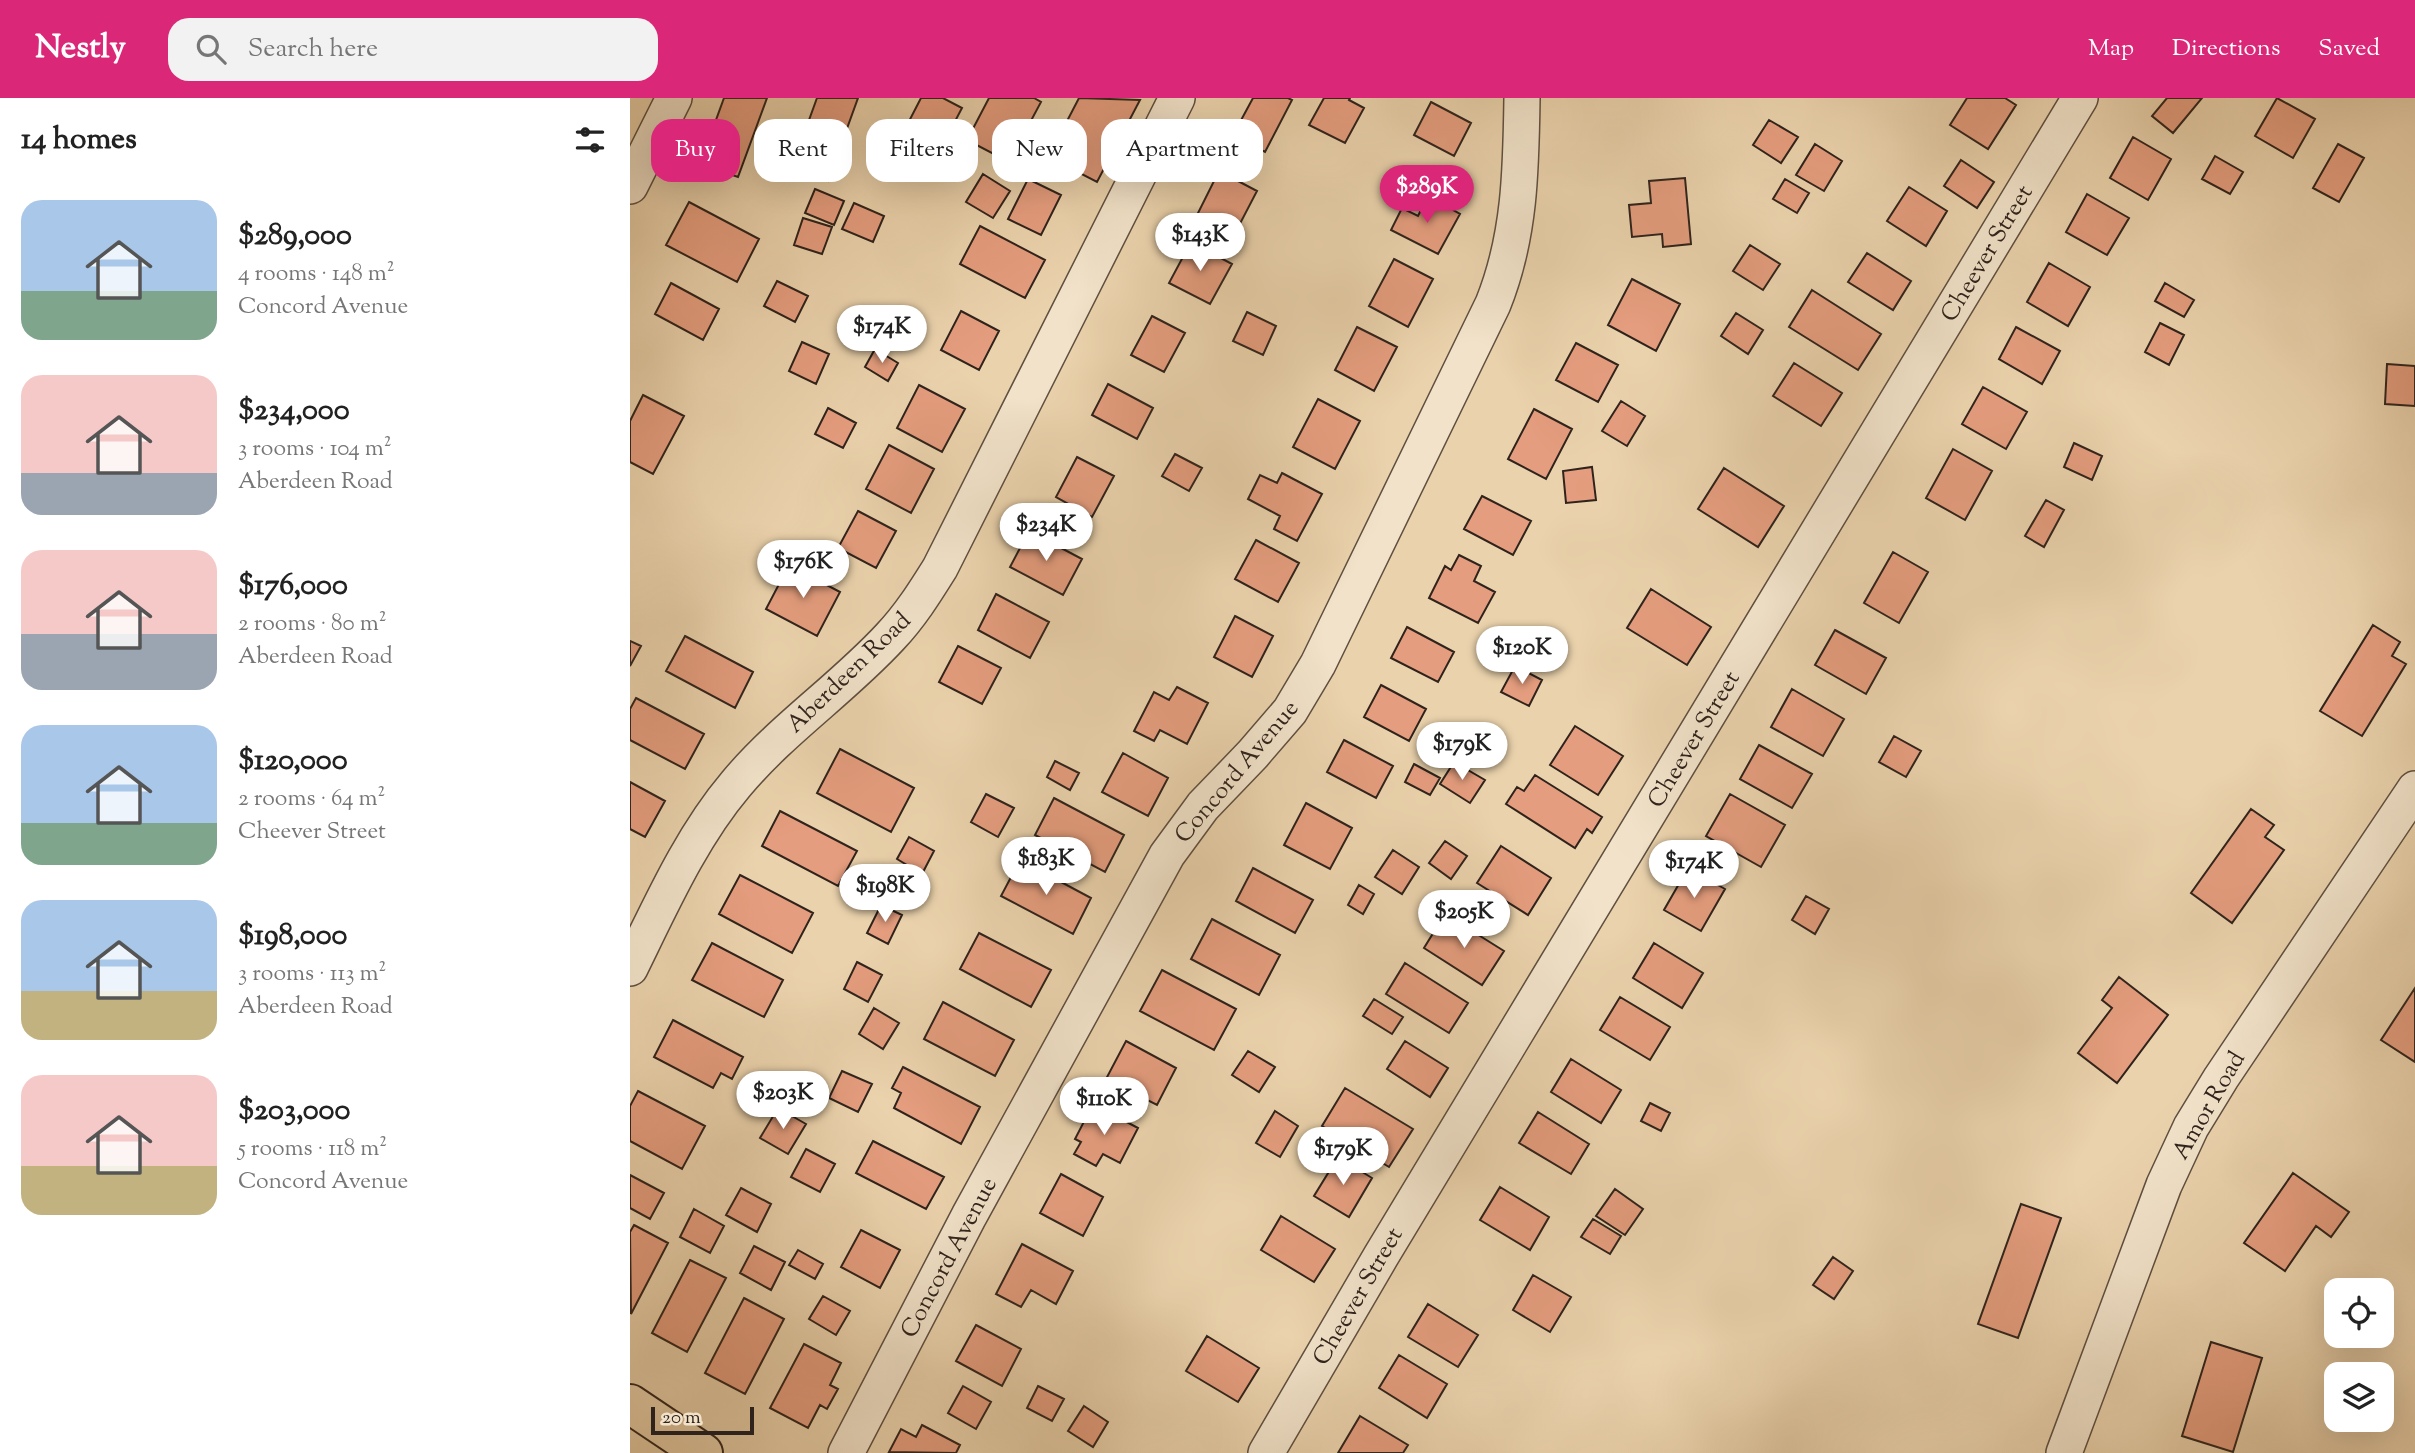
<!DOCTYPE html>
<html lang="en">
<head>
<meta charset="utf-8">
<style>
	body { margin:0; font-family:"Sorts Mill Goudy",serif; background:#f2f2f2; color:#222; height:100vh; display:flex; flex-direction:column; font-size:26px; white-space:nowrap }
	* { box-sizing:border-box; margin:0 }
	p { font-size:23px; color:#767676 }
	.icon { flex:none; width:38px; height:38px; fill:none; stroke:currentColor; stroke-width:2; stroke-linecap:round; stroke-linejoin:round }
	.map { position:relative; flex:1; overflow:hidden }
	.sheet { display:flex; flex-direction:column; background:#fff; width:630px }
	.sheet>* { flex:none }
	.hud { position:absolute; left:21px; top:21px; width:665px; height:63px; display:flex; gap:14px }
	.fabs { position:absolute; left:1694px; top:1180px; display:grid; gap:14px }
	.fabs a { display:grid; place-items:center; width:70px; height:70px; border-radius:14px; background:#fff; box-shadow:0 7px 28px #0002; font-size:35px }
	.scale { position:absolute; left:21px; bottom:18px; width:103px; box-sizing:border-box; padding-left:7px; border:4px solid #2f231c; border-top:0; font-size:19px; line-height:24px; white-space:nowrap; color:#2f231c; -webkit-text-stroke:5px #f1e2c9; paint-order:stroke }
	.price { position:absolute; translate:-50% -60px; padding:0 16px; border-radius:24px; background:#fff; color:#222; font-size:23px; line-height:46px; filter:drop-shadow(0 2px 4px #0008) }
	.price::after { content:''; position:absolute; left:50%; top:42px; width:21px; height:16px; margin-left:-10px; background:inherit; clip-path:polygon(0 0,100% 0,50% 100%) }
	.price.selected { background:#db2777; color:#fff }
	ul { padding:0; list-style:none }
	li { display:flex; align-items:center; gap:21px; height:175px; padding:0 21px }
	li span { display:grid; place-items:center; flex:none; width:196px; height:140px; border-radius:21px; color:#555 }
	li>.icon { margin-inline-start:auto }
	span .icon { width:84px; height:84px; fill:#fffc; stroke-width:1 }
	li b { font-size:30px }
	h2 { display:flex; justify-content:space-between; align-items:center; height:84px; padding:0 21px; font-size:30px }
	.pill { padding:0 24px; border-radius:21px; background:#fff; box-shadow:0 7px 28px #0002; font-size:24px; line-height:63px }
	.pill.selected { background:#db2777; color:#fff }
	header { display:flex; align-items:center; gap:42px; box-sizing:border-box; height:98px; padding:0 35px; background:#db2777; color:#fff }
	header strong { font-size:33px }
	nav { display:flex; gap:38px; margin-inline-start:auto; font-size:24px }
	.search { width:490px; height:63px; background:#f2f2f2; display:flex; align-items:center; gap:18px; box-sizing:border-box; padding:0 24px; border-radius:21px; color:#767676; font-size:26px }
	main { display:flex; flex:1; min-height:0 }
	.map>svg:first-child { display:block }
	.building { fill:#e49d7e; stroke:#2f231c; stroke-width:2 }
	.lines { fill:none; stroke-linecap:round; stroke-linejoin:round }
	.minor-casing { stroke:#5e4f40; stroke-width:38 }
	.major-casing { stroke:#2f231c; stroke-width:42 }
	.minor { stroke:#f1e2c9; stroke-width:35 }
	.major { stroke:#ead2ac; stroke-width:38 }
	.labels { text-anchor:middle; stroke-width:5; stroke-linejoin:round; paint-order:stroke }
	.street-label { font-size:24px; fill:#2f231c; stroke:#f1e2c9 }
</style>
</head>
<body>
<header>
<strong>Nestly</strong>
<div class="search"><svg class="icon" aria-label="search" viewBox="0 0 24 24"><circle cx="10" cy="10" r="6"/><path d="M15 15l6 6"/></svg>Search here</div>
<nav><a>Map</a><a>Directions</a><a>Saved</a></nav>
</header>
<main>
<section class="sheet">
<h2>14 homes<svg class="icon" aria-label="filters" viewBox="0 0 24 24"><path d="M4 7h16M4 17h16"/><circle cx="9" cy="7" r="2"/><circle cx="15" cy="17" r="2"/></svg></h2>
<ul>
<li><span style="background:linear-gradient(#a9c7e8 65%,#7fa58c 0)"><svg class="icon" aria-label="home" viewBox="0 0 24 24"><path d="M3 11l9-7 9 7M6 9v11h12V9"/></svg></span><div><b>$289,000</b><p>4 rooms · 148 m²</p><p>Concord Avenue</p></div></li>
<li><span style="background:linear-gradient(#f6c9c9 70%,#9aa5b1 0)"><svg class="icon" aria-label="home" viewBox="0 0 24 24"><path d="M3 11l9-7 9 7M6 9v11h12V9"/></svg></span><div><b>$234,000</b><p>3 rooms · 104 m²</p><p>Aberdeen Road</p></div></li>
<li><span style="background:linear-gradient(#f6c9c9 60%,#9aa5b1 0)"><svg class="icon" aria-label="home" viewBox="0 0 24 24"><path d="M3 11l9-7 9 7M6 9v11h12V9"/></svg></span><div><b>$176,000</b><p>2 rooms · 80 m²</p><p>Aberdeen Road</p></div></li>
<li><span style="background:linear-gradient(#a9c7e8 70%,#7fa58c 0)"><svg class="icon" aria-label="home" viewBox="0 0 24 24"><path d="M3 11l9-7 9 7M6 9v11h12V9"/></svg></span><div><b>$120,000</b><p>2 rooms · 64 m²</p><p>Cheever Street</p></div></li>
<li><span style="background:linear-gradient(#a9c7e8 65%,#c2b280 0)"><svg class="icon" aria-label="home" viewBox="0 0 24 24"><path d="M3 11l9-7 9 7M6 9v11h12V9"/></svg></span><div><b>$198,000</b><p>3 rooms · 113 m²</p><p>Aberdeen Road</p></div></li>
<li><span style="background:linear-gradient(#f6c9c9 65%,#c2b280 0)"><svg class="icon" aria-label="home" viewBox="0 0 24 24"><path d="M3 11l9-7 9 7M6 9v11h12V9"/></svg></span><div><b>$203,000</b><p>5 rooms · 118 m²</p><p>Concord Avenue</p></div></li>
</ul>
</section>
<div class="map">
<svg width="1785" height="1355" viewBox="0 0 1785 1355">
	<rect width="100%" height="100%" fill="#ead2ac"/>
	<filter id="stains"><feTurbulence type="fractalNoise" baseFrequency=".00286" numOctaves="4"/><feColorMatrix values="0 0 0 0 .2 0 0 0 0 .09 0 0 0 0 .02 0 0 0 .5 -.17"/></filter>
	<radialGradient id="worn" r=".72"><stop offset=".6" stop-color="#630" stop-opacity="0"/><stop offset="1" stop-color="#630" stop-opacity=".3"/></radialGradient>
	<path class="building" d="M94,0H137L108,79L70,66Z
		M187,0H228L198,83L162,69Z
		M291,0H313L332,10L297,77L261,58Z
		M359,0H404L411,4L379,64L337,42Z
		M449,0L510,2L467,84L440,70L445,60L424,48Z
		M623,0H658L662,2L635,54L603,37Z
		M694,0H720L719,2L734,10L715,45L679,27Z
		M1337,0H1375L1386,7L1358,51L1320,27Z
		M1537,0H1572L1543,35L1522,18Z
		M1647,0L1685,21L1663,60L1625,38Z
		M801,4L841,25L824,58L784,37Z
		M1139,22L1168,39L1151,65L1123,47Z
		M1503,39L1541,61L1518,102L1480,80Z
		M1185,46L1212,63L1194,93L1166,77Z
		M1708,46L1734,60L1709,104L1683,90Z
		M1585,58L1613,74L1600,96L1572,81Z
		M1331,62L1364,84L1347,110L1314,88Z
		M589,73L627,93L601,143L564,123Z
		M353,76L380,93L363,120L336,104Z
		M1055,80L1061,146L1033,149L1032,136L1002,139L999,107L1021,105L1019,83Z
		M398,81L431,97L411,137L378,121Z
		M1155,81L1179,95L1167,115L1143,101Z
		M1279,89L1317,113L1296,148L1257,123Z
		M185,91L214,103L204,127L175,115Z
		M1457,96L1499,120L1477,157L1436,134Z
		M798,98L830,116L808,156L761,132L772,110L788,118Z
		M59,104L129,141L107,184L36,147Z
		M224,105L254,118L243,144L212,131Z
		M173,120L202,129L192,156L164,147Z
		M350,128L415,162L395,200L330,166Z
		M561,144L602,166L580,206L539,185Z
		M1120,147L1150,166L1133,192L1103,173Z
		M1237,155L1281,183L1263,212L1218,184Z
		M764,161L803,181L778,229L739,208Z
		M1419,165L1460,189L1438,228L1397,204Z
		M1002,181L1050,206L1026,253L978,227Z
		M147,183L178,198L165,224L134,208Z
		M41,185L89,211L73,242L25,216Z
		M1535,185L1564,202L1554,219L1525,203Z
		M1182,192L1251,236L1228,272L1159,229Z
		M331,213L369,233L349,272L311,252Z
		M617,214L646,228L633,257L603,243Z
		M1106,215L1133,232L1118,256L1091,238Z
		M522,218L555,235L534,274L501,257Z
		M1530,225L1554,237L1539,267L1515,254Z
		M727,229L767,249L744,293L705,272Z
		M1386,229L1430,253L1412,286L1369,261Z
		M172,244L199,256L186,286L159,273Z
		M946,245L988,267L968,304L926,282Z
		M245,251L268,265L258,283L235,269Z
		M1164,265L1212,295L1191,328L1143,298Z
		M1757,266L1785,268V308L1755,306Z
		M478,286L523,310L507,341L462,317Z
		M289,287L335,311L312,354L267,330Z
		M1353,289L1397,314L1376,351L1332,326Z
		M13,297L54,318L23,376L0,364V323Z
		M688,301L730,323L705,371L663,349Z
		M991,303L1015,318L997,348L972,333Z
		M198,310L226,325L213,350L185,336Z
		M904,311L942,331L916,381L878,361Z
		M1444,345L1472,358L1462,382L1434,369Z
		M259,347L304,371L281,415L236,391Z
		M1323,351L1362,373L1335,422L1296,400Z
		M545,356L572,370L559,393L532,378Z
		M447,359L484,378L462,419L426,399Z
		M962,369L966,402L936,405L933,373Z
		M1094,370L1154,408L1128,449L1068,411Z
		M652,375L692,396L667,443L644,431L650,418L618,401L630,377L647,385Z
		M852,398L901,423L883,457L834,431Z
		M1416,402L1434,412L1414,449L1395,438Z
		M228,413L266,433L246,470L208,450Z
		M399,433L452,461L433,497L380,469Z
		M626,442L669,465L648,504L605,481Z
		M1263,454L1298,474L1269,525L1234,505Z
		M829,457L851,468L844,483L865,494L848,525L799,500L815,468L821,472Z
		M159,467L210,494L187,538L136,511Z
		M1021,491L1081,529L1057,567L997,530Z
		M366,496L419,524L400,560L348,532Z
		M605,518L643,538L622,579L584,559Z
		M1743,527L1770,544L1762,558L1776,566L1732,638L1690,613Z
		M777,529L824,554L808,584L761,560Z
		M1205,532L1256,560L1236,596L1185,567Z
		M55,538L123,574L105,610L36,573Z
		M0,543L11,548L0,568Z
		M328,548L371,570L352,606L309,584Z
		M885,568L912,582L899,608L871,594Z
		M751,587L796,611L779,643L734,619Z
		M547,589L578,605L557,646L530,632L524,643L504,633L524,594L539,602Z
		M1162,591L1214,621L1193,658L1141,629Z
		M6,600L74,636L55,671L0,642V611Z
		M945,628L993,658L968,697L920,667Z
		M1264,638L1291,653L1276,679L1249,664Z
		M714,642L763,668L746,700L697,674Z
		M1129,647L1182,676L1162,710L1110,681Z
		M210,651L284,690L261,734L187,695Z
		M493,655L538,680L518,718L472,694Z
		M425,663L449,675L440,692L417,679Z
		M824,664L855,682L840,705L810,686Z
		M784,666L810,680L800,697L775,684Z
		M905,677L972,719L962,735L957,731L945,750L876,706L887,689L894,693Z
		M0,684L35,703L15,739L0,731Z
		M356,696L384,710L368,739L341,724Z
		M1100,696L1155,727L1131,769L1076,738Z
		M424,700L494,737L475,774L405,737Z
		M676,705L722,730L700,771L654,747Z
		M1621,711L1644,727L1635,739L1654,752L1602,825L1561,795Z
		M150,713L227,753L208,788L132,748Z
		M279,739L304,753L292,776L267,761Z
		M815,743L837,758L821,781L799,765Z
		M871,748L921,780L898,817L847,785Z
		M763,752L789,769L772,796L745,779Z
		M390,762L461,800L443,836L371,798Z
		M623,770L683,802L665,835L606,803Z
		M1058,770L1095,791L1071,833L1034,812Z
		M110,777L183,815L162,855L89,816Z
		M729,787L744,796L733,816L718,807Z
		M1176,798L1199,811L1185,836L1162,822Z
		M251,807L272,817L258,846L237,835Z
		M815,816L874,853L852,887L794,850Z
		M582,821L650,857L629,897L561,861Z
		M349,835L421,872L401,909L330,871Z
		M82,845L153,882L134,919L62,882Z
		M1024,845L1073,875L1052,910L1003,880Z
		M227,864L252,877L238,904L214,891Z
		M775,865L838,905L819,935L756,896Z
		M532,872L606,911L584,952L510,913Z
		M1489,879L1538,917L1487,985L1448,955L1482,910L1472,902Z
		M1785,890V964L1751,942Z
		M990,899L1040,929L1020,962L970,932Z
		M744,901L773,919L762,936L733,918Z
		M313,904L384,942L365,978L294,941Z
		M244,910L269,925L253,951L229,936Z
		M43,922L113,959L102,981L91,975L83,990L24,959Z
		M496,943L546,970L527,1007L476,981Z
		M775,943L818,970L800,999L757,971Z
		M618,953L645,969L629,994L602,977Z
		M941,961L991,992L971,1025L921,994Z
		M273,969L350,1009L331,1046L264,1010L271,995L262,990Z
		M212,973L242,986L228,1014L199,1000Z
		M715,990L783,1031L759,1069L692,1028Z
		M8,993L75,1028L52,1071L0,1043V1008Z
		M1020,1005L1040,1015L1031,1033L1011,1023Z
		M463,1006L508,1030L490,1065L473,1056L466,1068L444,1056L451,1044L445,1041Z
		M148,1010L176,1026L158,1056L130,1040Z
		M645,1013L668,1028L650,1059L626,1045Z
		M908,1014L959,1046L941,1076L889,1045Z
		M243,1043L314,1079L296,1111L226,1075Z
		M176,1051L205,1066L190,1094L161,1079Z
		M708,1059L742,1080L719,1119L684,1098Z
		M1663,1075L1719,1114L1701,1139L1686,1128L1655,1173L1614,1145Z
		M431,1076L473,1099L453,1138L410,1115Z
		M0,1077L34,1095L20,1121L0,1110Z
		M870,1089L919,1119L900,1152L850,1122Z
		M111,1090L141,1106L127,1134L96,1117Z
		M985,1091L1013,1111L995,1137L966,1118Z
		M1391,1106L1431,1120L1388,1240L1348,1226Z
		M64,1111L94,1128L80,1155L50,1139Z
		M651,1118L705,1151L684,1184L631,1152Z
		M963,1121L991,1138L980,1156L951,1139Z
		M4,1127L38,1145L1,1216L0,1134Z
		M231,1132L270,1152L250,1190L211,1169Z
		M392,1146L443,1173L426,1206L401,1192L391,1209L366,1196Z
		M124,1148L155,1164L141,1192L110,1175Z
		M168,1152L193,1166L185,1181L159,1167Z
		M1203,1159L1223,1173L1204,1201L1183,1187Z
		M60,1162L96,1180L57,1254L22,1235Z
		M903,1177L941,1199L920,1234L883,1212Z
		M193,1198L220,1213L206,1237L179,1221Z
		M114,1200L154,1221L115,1296L75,1275Z
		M798,1206L848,1237L828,1269L778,1239Z
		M346,1227L391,1251L372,1288L326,1263Z
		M577,1238L629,1270L608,1304L556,1273Z
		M1581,1244L1632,1260L1603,1354L1552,1338Z
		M174,1246L211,1265L200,1287L208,1291L197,1311L190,1307L178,1330L140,1310Z
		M769,1257L817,1286L797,1320L749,1290Z
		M333,1288L361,1304L346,1331L318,1315Z
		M408,1288L434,1301L422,1323L397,1310Z
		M454,1308L478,1324L463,1349L438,1333Z
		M730,1318L778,1347L773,1355H708Z
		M292,1327L330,1347L326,1355L259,1354L271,1331L286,1339Z"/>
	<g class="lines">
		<g class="minor-casing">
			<path id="minor" d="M0,88L44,0
				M0,870C31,807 61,739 106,686C152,631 212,591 260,539C280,518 295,494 310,470L547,0
				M216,1355L339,1118L537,757L573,708L623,656L660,613L688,566L863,206C890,139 891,72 892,0
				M636,1355L751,1158L1450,0
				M1434,1355L1534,1087L1561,1029L1591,980L1785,691"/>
		</g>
		<g class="major-casing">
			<path id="major" d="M0,1306L73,1355"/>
		</g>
		<use href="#minor" class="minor"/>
		<use href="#major" class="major"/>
	</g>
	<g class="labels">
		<g class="street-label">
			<text transform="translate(1356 155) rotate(-59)" y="8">Cheever Street</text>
			<text transform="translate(218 574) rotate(-44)" y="8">Aberdeen Road</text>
			<text transform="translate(1063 641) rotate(-59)" y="8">Cheever Street</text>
			<text transform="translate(606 673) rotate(-50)" y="8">Concord Avenue</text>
			<text transform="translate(1578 1007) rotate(-60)" y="8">Amor Road</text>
			<text transform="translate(318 1159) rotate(-62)" y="8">Concord Avenue</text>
			<text transform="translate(727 1198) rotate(-60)" y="8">Cheever Street</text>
		</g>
	</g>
	<rect width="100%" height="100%" filter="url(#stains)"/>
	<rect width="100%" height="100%" fill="url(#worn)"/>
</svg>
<div class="fabs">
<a><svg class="icon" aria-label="locate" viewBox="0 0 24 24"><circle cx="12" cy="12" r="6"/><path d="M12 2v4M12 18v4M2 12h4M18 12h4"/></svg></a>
<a><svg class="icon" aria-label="layers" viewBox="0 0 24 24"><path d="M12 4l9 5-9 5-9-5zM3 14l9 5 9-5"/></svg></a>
</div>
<div class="scale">20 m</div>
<b class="price selected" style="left:797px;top:127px">$289K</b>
<b class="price" style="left:570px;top:175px">$143K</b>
<b class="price" style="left:252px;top:267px">$174K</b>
<b class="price" style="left:416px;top:465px">$234K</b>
<b class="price" style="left:173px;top:502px">$176K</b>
<b class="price" style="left:892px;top:588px">$120K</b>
<b class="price" style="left:832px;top:684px">$179K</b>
<b class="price" style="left:416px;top:799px">$183K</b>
<b class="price" style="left:1064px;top:802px">$174K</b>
<b class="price" style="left:255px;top:826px">$198K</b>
<b class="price" style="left:834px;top:852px">$205K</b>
<b class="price" style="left:153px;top:1033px">$203K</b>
<b class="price" style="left:474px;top:1039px">$110K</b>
<b class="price" style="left:713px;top:1089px">$179K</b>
<div class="hud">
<a class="pill selected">Buy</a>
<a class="pill">Rent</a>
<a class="pill">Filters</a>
<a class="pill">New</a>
<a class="pill">Apartment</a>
</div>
</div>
</main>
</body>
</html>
